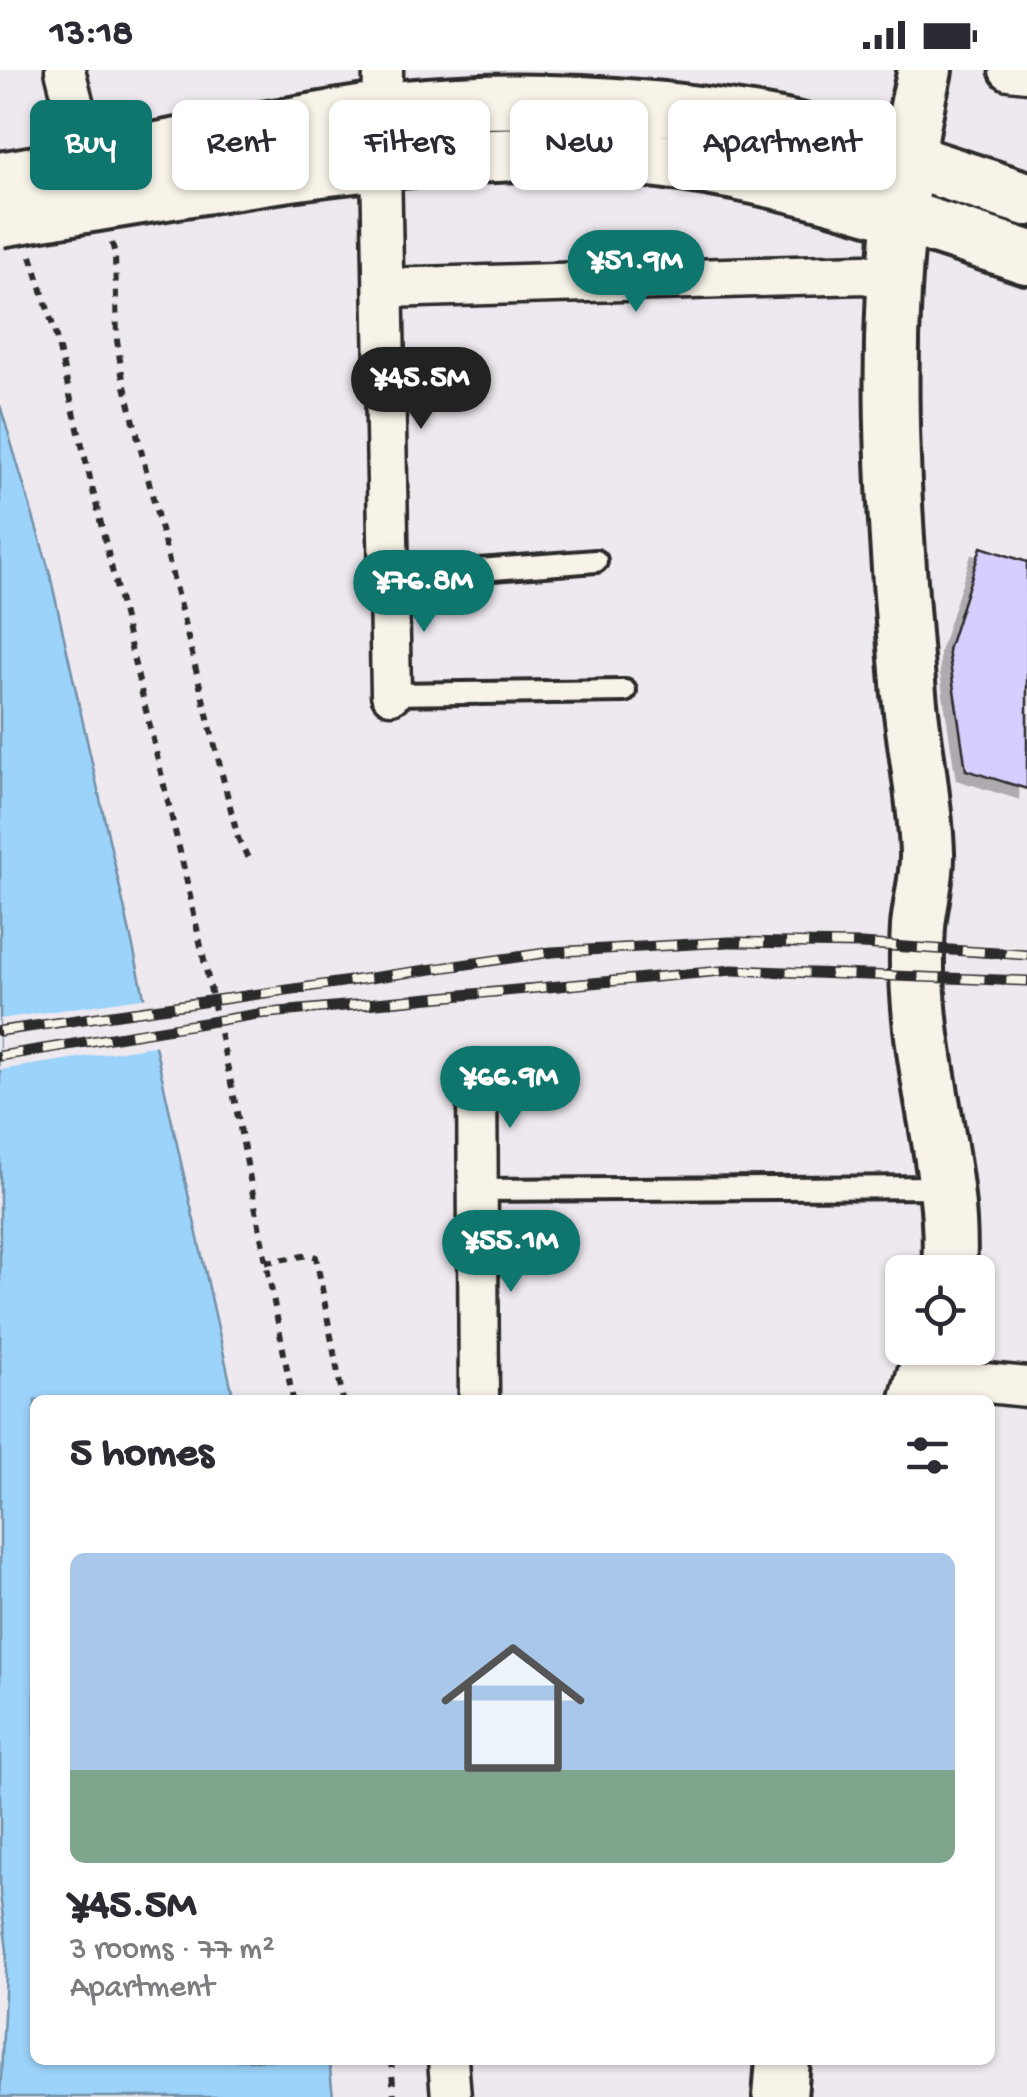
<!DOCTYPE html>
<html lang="en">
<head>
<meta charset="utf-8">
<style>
	body { margin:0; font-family:"Gochi Hand",sans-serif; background:#f2f2f3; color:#2b2b33; height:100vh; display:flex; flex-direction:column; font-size:38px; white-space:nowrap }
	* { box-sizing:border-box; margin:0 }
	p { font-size:32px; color:#7c7c81 }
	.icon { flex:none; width:55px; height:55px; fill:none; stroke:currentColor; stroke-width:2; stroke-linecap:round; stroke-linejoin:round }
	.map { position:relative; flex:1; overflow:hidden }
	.side { position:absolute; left:30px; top:1325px; width:965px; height:670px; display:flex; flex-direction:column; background:#fff; border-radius:15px; box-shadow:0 2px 8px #0004 }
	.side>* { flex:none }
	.guide { position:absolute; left:30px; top:30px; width:968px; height:90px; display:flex; gap:20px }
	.fabs { position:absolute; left:885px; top:1185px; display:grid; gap:20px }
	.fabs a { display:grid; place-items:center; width:110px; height:110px; border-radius:15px; background:#fff; box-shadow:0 2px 8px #0004; font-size:50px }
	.price { position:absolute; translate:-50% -85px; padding:0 22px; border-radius:35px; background:#0f766e; color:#fff; font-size:32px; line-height:65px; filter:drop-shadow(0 2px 5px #0008) }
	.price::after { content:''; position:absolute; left:50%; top:60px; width:30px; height:22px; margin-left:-15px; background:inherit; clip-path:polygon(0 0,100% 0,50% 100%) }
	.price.selected { background:#222; color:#fff }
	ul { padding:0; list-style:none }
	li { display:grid; align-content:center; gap:20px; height:530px; padding:0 40px }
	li+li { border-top:2px solid #e1e1e2 }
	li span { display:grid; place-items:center; height:310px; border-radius:15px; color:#555 }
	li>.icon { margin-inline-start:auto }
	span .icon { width:180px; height:180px; fill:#fffc; stroke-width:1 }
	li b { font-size:42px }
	h2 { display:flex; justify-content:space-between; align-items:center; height:120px; padding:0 40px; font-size:42px }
	.chip { padding:0 35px; border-radius:15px; background:#fff; box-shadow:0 2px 8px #0004; font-size:35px; line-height:90px }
	.chip.selected { background:#0f766e; color:#fff }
	.status { display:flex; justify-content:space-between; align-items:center; height:70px; padding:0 50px; background:#fff; direction:ltr }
	.status svg { height:28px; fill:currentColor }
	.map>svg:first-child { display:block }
	.water { fill:#9cd3fb; stroke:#6f90a8; stroke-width:2.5 }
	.pier { fill:#eee8ef }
	.building { fill:#d8cdff; stroke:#2b2b2b; stroke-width:2.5; filter:url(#shadow) }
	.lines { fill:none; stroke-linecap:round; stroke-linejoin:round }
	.lane-casing { stroke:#2b2b2b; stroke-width:28 }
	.street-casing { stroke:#2b2b2b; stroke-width:45 }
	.secondary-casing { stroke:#2b2b2b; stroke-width:60 }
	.path { stroke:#2b2b2b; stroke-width:6; stroke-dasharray:8 8; stroke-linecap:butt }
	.lane { stroke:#f7f3e8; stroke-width:20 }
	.street { stroke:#f7f3e8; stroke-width:38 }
	.secondary { stroke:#f7f3e8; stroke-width:52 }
	.rail-casing { stroke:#2b2b2b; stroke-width:11 }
	.rail { stroke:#f7f3e8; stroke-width:8; stroke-dasharray:22; stroke-linecap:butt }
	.secondary-bridge-casing { stroke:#2b2b2b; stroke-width:60; stroke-linecap:butt }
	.secondary-bridge { stroke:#f7f3e8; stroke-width:52 }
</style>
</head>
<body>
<div class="status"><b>13:18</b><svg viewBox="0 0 49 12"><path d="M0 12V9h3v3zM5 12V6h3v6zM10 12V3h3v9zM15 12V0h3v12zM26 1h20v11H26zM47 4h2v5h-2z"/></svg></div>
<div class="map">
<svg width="1027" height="2027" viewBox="0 0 1027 2027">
	<defs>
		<filter id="shadow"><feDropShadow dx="-9" dy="9" stdDeviation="0" flood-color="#0004"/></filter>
	</defs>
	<rect width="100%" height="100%" fill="#eee8ef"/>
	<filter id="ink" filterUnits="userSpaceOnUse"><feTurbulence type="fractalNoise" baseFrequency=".01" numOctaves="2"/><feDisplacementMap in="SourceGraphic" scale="20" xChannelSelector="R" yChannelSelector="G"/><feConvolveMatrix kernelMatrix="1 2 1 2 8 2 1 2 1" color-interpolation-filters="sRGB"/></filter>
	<g filter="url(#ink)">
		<path class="water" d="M0,335L49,500L234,1330H35V1990H329L333,2027H0L7,1881L0,1824Z"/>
		<path class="pier" d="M148,927L159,975L0,1000V949Z"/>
		<path class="building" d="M981,477L1027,492V719L966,700L948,580Z"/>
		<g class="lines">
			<g class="lane-casing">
				<path id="lane" d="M389,507L596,491
					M391,624L625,621
					M476,1120L944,1117"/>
			</g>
			<g class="street-casing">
				<path id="street" d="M65,0L94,114
					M383,0L381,91L391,624
					M1009,0L1027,2
					M385,218L864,204L892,210
					M477,1000L479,1330
					M925,1307L1027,1317
					M448,1990L451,2027"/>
			</g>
			<g class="secondary-casing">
				<path id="secondary" d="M925,0C875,210 891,412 909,624C914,676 925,729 927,782C928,807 920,832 918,857C916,886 917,919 920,948C928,1032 955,1118 949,1202
					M53,100C161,78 271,56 380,40C502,23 660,33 780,56C865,73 945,103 1027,129
					M66,139C253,110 440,72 631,88C768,100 897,144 1027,187
					M917,1330L932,1278
					M780,2027L783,1990"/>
			</g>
			<path class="path" d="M112,173L115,184L117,270L122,304L238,768L250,792
				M31,186L54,259L182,790L233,1022L293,1330
				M266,1192L309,1185L316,1187L343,1330
				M391,1990L394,2027"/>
			<use href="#lane" class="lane"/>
			<use href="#street" class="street"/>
			<use href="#secondary" class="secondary"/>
			<g class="rail-casing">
				<path id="rail" d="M0,961L552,882L729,872L862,874L1027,885
					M0,986L258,944L732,900L1027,911"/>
			</g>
			<use href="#rail" class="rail"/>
			<g class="secondary-bridge-casing">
				<path id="secondary-bridge" d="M0,109L53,100
					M0,150L66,139"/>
			</g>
			<use href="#secondary-bridge" class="secondary-bridge"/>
		</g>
	</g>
</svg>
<div class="fabs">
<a><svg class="icon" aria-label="locate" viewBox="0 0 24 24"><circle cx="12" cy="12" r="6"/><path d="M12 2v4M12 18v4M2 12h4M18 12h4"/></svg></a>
</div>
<b class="price" style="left:636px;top:245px">¥51.9M</b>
<b class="price selected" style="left:421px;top:362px">¥45.5M</b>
<b class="price" style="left:424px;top:565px">¥76.8M</b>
<b class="price" style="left:510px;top:1061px">¥66.9M</b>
<b class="price" style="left:511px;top:1225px">¥55.1M</b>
<div class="guide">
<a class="chip selected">Buy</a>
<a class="chip">Rent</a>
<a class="chip">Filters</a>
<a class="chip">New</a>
<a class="chip">Apartment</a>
</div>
<section class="side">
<h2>5 homes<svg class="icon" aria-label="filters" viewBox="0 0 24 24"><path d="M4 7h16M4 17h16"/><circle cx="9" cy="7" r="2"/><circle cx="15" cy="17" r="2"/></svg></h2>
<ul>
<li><span style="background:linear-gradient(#a9c7e8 70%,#7fa58c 0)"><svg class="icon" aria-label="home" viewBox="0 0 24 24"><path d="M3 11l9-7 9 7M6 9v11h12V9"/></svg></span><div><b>¥45.5M</b><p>3 rooms · 77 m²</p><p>Apartment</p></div></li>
</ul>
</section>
</div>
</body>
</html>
